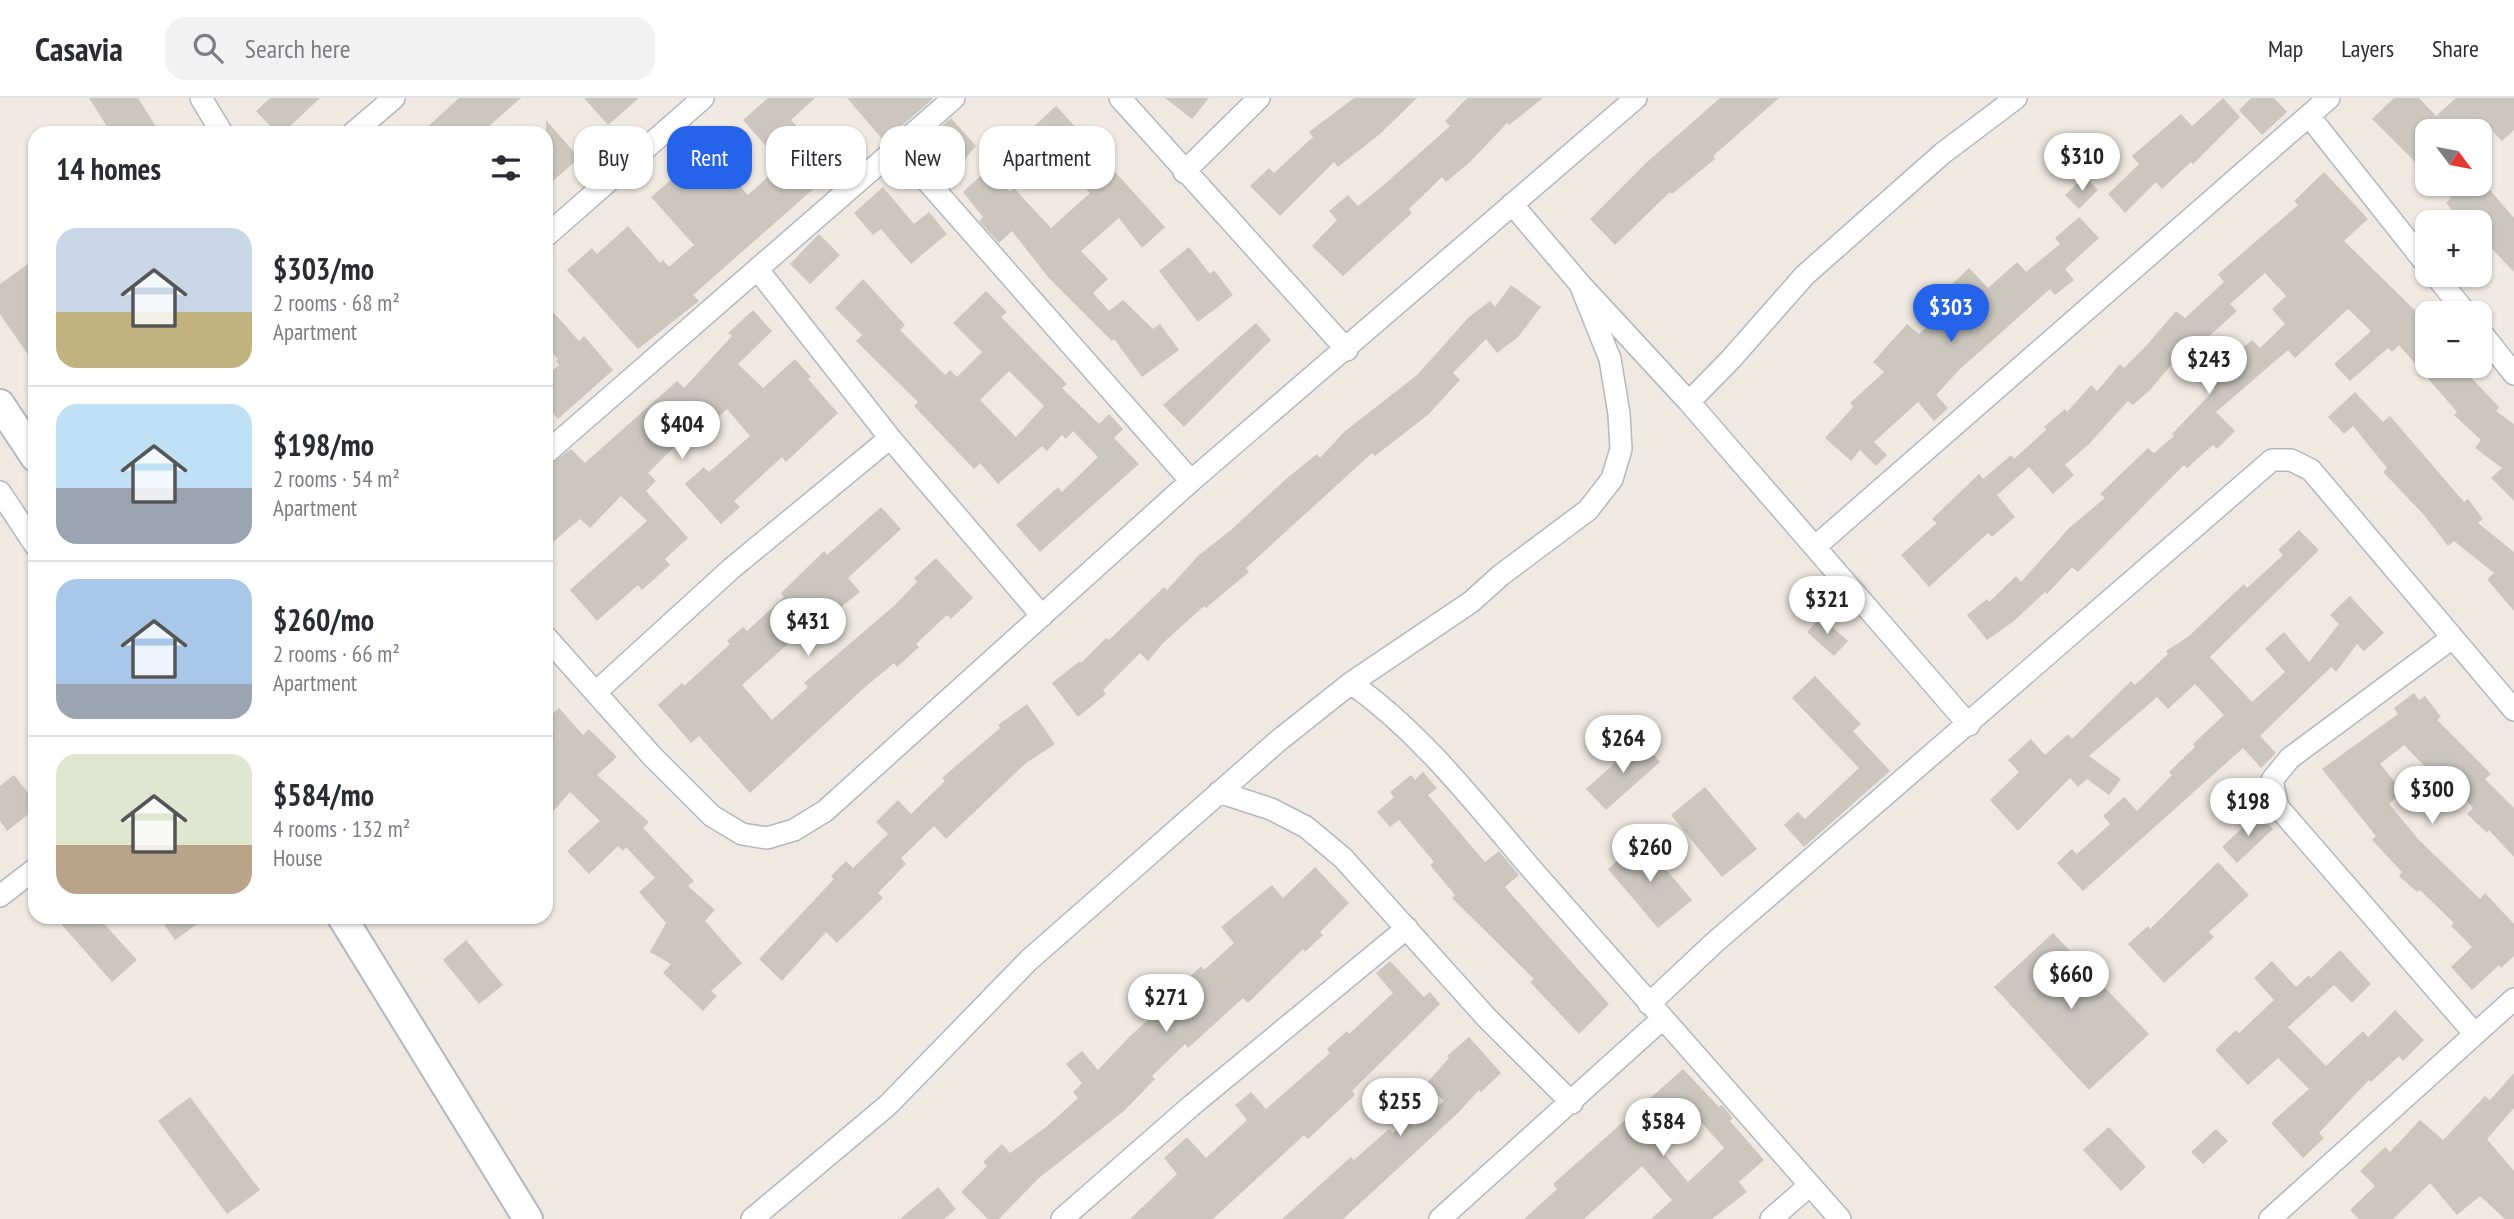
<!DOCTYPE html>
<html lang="en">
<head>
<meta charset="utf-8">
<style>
	body { margin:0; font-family:"PT Sans Narrow",sans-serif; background:#f2f2f3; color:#2b2b33; height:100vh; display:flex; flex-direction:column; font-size:26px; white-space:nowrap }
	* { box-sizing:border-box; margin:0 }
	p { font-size:23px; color:#7c7c81 }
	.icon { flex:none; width:38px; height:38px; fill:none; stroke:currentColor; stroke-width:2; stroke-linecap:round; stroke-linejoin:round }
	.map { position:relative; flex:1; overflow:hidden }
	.panel { position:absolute; left:28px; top:28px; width:525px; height:798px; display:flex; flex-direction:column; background:#fff; border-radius:21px; box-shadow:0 2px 5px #0004 }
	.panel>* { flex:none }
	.hud { position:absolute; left:574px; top:28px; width:665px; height:63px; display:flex; gap:14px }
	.needle { width:46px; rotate:122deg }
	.fabs { position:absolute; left:2415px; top:21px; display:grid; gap:14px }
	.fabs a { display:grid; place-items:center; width:77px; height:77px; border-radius:14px; background:#fff; box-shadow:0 2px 5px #0004; font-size:35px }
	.price { position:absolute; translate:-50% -60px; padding:0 16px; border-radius:24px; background:#fff; color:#222; font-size:23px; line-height:46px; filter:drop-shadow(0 2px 4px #0008) }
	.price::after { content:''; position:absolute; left:50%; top:42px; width:21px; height:16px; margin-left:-10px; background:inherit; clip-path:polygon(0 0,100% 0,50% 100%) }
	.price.on { background:#2563eb; color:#fff }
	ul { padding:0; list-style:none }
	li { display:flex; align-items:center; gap:21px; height:175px; padding:0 28px }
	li+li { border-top:2px solid #e1e1e2 }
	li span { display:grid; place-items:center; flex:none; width:196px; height:140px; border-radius:21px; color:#555 }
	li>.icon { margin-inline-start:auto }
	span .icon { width:84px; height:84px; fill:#fffc; stroke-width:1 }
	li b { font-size:30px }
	h2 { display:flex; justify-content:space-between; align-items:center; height:84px; padding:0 28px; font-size:30px }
	.tag { padding:0 24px; border-radius:21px; background:#fff; box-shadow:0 2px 5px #0004; font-size:24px; line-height:63px }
	.tag.on { background:#2563eb; color:#fff }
	header { display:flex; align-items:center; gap:42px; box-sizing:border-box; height:98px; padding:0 35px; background:#fff; border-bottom:2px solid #e1e1e2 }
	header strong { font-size:33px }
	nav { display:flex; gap:38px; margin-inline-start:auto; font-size:24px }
	.search { width:490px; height:63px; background:#f2f2f3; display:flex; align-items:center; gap:18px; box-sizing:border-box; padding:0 24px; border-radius:21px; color:#7c7c81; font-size:26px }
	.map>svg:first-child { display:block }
	.building { fill:#cbc7bf; fill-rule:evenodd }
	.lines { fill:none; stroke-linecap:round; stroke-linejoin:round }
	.street-casing { stroke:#b4b7c1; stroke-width:24 }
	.secondary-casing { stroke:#b4b7c1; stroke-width:32 }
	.street { stroke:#fff; stroke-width:21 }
	.secondary { stroke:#fff; stroke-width:28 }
</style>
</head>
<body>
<header>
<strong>Casavia</strong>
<div class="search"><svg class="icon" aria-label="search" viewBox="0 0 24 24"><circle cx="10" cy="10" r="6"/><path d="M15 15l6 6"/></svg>Search here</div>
<nav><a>Map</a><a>Layers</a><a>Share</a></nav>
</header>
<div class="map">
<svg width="2514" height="1121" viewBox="0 0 2514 1121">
	<rect width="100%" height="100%" fill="#efe9e1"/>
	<path class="building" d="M89,0H138L160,35H111Z
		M270,0H320L283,35H277L256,13Z
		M459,0H521L481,35H421Z
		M584,0H639L608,27Z
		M768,0H815L791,22L835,72L693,197L699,203L638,251L567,172L592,150L597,156L628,128L660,165L663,162L669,169L694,147L651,99L707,51L748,97L782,66L743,22Z
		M847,0H932L933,1L884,43Z
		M1165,0H1209L1192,21Z
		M1354,0H1417L1380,36L1338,69L1334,64L1280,118L1250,88L1269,70L1274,75L1313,39L1309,34Z
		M1467,0H1543L1509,27L1507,25L1470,64L1446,84L1442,79L1409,111L1412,115L1343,178L1312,148L1337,122L1329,113L1348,97L1358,108L1386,85L1450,28L1445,23Z
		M1720,0H1779L1713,58L1715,61L1672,96L1670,94L1615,147L1590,121L1646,65Z
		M2223,0L2240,19L2193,66L2191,64L2162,91L2156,84L2125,115L2108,96L2139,66L2132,58L2181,16L2192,28Z
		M2251,0H2274L2287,14L2262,37L2239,12Z
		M2394,0H2419L2436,18L2456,0H2514V32L2502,43L2481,21L2467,33H2427V76L2372,21Z
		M1056,8L1082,36L1087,30L1104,47L1097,54L1165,129L1142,150L1119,120L1081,153L1108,181L1093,195L1109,213L1123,202L1153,231L1160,226L1179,252L1142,279L1114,241L1112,243L1048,179L1012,133L999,145L979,123L983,119L963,94L990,69L1010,94L1014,90L1051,130L1090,95L1027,35Z
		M951,20L976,48L955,73L926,41Z
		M546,22L579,60L546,89Z
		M2324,74L2368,121L2344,143L2424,221L2421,224L2427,233V268H2460L2499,309L2496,313L2514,326V403L2491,380L2502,370L2475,350L2481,342L2454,317L2457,314L2399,247L2392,254L2388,250L2350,283L2334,266L2371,233L2348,211L2295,260L2288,252L2216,314L2235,333L2217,351L2213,347L2187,370L2184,367L2078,474L2072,469L2047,496L2045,494L2014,523L1987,542L1967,517L1987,501L1989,504L2016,478L2021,484L2069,430L2105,400L2100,396L2148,350L2154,355L2174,338L2172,336L2215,291L2207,282L2252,242L2260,250L2285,226L2272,211L2286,198L2265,175L2230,206L2237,213L2186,259L2181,255L2150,292L2133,307L2128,303L2089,346L2065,367L2074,377L2053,396L2029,369L1997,397L2015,419L1992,439L1988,435L1929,489L1901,457L1937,425L1932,421L1979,376L1983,381L2011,357L2014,361L2046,332L2044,329L2065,311L2067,314L2091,287L2097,293L2120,266L2124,270L2146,248L2176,213L2185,220L2224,184L2218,176L2298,107L2294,103Z
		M2085,78L2098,92L2079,111L2065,97Z
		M2436,86H2485L2496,99L2514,120V174L2480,138V124H2463L2446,105L2451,100Z
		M883,89L914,126L929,114L947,136L911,166L881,131L873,137L854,115Z
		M2079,119L2099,140L2065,171L2074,182L2055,197L2050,191L1959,272L1936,297L1948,310L1934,323L1918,304L1874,344L1887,357L1876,368L1860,352L1851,363L1825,340L1853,309L1850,305L1884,274L1873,264L1907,226L1919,236L1956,203L1946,192L1969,170L1988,190L2017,164L2026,174L2060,146L2055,140Z
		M819,136L840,157L810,186L790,166Z
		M1189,149L1210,176L1214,172L1233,197L1198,224L1159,173Z
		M35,161V267L0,216V186Z
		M863,181L905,227L900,232L945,277L950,272L957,279L982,254L953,225L986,193L1007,214L1001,219L1067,286L1062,290L1099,326L1109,316L1123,331L1114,340L1139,366L1040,454L1016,427L1058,389L1062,394L1098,359L1073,333L1066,341L1062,337L1047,353L1042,348L998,386L980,365L974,371L914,308L918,304L856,243L862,237L835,210ZM1009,273L1044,308L1016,339L980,302Z
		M1511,187L1541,209L1518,239L1497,255L1486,241L1453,275L1460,282L1429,316L1375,358L1372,355L1246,470L1249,474L1206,510L1204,508L1163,545L1148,563L1140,555L1103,592L1106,596L1078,619L1052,585L1080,563L1081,565L1106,540L1109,542L1164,489L1167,492L1199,457L1231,432L1287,380L1317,356L1320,360L1344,334L1417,277L1469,219L1490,203L1495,209Z
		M546,206L579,243L584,238L613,272L558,321L546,307V279L559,267L556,263L558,261L546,247Z
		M753,212L772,233L738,266L763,290L795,261L811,279L808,281L838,315L786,364L782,359L734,403L740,409L721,426L685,386L704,369L709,374L750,338L727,311L698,339L691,332L648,375L656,383L646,393L688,440L665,461L670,467L642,492L638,487L597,523L570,492L647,423L621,398L590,430L580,421L546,450V369L571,351L585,365L677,283L684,290L732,238L728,235Z
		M1256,225L1271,242L1184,329L1163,307Z
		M2355,294L2383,324L2390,318L2464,404L2468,401L2483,421L2478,425L2514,454V513L2487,481L2494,475L2454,443L2448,448L2424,417L2383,374L2387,370L2353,328L2344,336L2328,319Z
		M881,409L901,431L848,480L860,494L813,531L809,527L742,587L772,622L808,589L804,585L895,507L917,484L914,480L936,460L973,500L951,521L947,517L916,546L919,549L897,569L894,565L864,590L750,695L699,638L691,645L658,607L682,585L684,588L730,546L727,543L743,529L747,533L784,499L781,495L824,453L827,457Z
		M2299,432L2319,452L2210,559L2252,604L2285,574L2265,551L2284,534L2309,564L2339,526L2330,517L2350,498L2384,535L2364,553L2357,546L2336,574L2331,569L2260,638L2276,655L2261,670L2243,650L2083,793L2057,765L2072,751L2077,756L2110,726L2103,718L2124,699L2137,713L2172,677L2169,674L2195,649L2193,646L2224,617L2195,586L2168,611L2157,599L2089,658L2121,681L2109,697L2087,681L2078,689L2070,680L2018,733L1990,702L2019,674L2008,662L2031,641L2045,657L2068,636L2072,641L2131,583L2135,587L2168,556L2166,553L2189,538L2244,486L2247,490L2283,457L2278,452Z
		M1821,519L1848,543L1834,558L1807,534Z
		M1815,578L1861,626L1853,633L1890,673L1804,749L1784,727L1798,714L1805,721L1859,670L1792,600Z
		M2414,595L2419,602L2425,598L2441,619L2437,622L2491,676L2485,681L2514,710V759L2489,732L2487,735L2467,716L2473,710L2440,672L2434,678L2404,647L2380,666L2403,694L2389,706L2419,742L2480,801L2485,795L2514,826V858L2501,870L2499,867L2472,892L2451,869L2472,849L2451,828L2454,825L2420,792L2417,794L2399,778L2402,774L2372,742L2376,738L2322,671L2398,616L2394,610Z
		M1027,606L1055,646L1026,665L946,741L934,728L901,760L906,766L878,795L883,800L837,845L826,834L782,883L759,861L834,781L831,778L846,763L853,770L888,736L876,724L898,702L911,716L945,683L942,680L1000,630L998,627Z
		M559,610L583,637L589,631L617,659L597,677L649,724L643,730L694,783L688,788L715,812L705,823L742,865L711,893L717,898L703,913L663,875L671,866L650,854L666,825L639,794L655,780L626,749L623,753L618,748L589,776L567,753L600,723L570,694L546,722V622Z
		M1641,642L1660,664L1606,712L1586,691Z
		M1423,674L1437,690L1428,697L1485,764L1499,753L1519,777L1505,789L1609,906L1579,936L1530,884L1534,881L1452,800L1455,797L1430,767L1434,764L1399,722L1390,729L1377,714L1394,699L1390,694L1411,677L1415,682Z
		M14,677L35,704V711L7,733L0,723V688Z
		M1705,689L1757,751L1722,779L1671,717Z
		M2258,715L2273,731L2237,765L2222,749Z
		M1641,742L1692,802L1658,830L1608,771Z
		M2218,764L2249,797L2209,834L2214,839L2164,885L2128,846L2148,828L2150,831Z
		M1315,769L1349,805L1320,834L1323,837L1305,854L1303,851L1248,905L1243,900L1188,950L1185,946L1152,978L1155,981L1124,1013L1039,1080L999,1121H988L961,1094L987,1068L983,1064L1002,1046L1010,1055L1045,1030L1078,1000L1073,994L1082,985L1066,966L1082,953L1098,972L1130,938L1185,889L1182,886L1201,868L1204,872L1234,845L1221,829L1272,787L1283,800Z
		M55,819H98L137,862L112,884Z
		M159,819H207L175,842Z
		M2053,835L2149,936L2089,992L1994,889Z
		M466,842L503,887L479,906L443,862Z
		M2340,852L2371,886L2352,905L2334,887L2288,929L2326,968L2363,933L2368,939L2395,912L2424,942L2403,963L2399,958L2371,984L2369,982L2319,1035L2324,1040L2303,1060L2271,1025L2309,991L2278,960L2248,987L2215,952L2236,932L2239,935L2274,902L2254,880L2272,863L2296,889L2309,877L2311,880Z
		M1390,863L1424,899L1430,894L1440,906L1352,993L1355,997L1308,1041L1304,1037L1213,1121H1130L1177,1076L1164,1060L1187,1039L1206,1060L1247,1022L1235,1007L1251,994L1266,1011L1330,955L1327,951L1347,933L1349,936L1393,895L1376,875Z
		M1469,939L1501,975L1481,994L1479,992L1458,1015L1343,1121H1282L1351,1059L1354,1062L1389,1031L1393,1035L1409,1021L1414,1028L1444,1003L1426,986L1449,960L1447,958Z
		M1683,971L1719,1009L1722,1007L1733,1020L1730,1023L1764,1062L1739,1084L1747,1094L1712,1121H1651L1672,1102L1642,1068L1584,1121H1524L1557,1091L1553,1086ZM1695,1017L1724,1050L1688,1084L1660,1051Z
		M2514,975V1010L2487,1041L2514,1073V1121H2505L2480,1098L2457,1117L2430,1085L2393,1121H2359L2350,1112L2375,1088L2360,1073L2385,1049L2390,1054L2420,1022L2443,1042L2485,998L2490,1002Z
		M190,999L260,1092L227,1116L158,1023Z
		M2109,1029L2146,1069L2121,1093L2083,1052Z
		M2216,1031L2228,1043L2203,1066L2191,1054Z
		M938,1089L956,1111L944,1121H900Z"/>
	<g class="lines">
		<g class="street-casing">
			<path id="street" d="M201,0L222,35
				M1120,0L1347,252
				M2309,18L2427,167
				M353,35L394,0
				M898,50L1191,383
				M1184,74L1259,0
				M1512,106L1580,186L1689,304L1969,627
				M546,138L703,0
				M758,172L890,340L1042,518
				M2435,177L2466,215
				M2480,233L2514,276
				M1689,304L1731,261L1805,177L1943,55L2016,0
				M546,355L954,0
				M0,394L35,447
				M1816,448L2329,0
				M546,539L652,658L712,718L742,736L767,740L794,732L825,713L1191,383L1636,0
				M2452,540L2290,660L2272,682L2278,709L2474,935
				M1351,585C1424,637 1477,708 1535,775C1636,890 1738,1005 1840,1121
				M596,594L732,470L890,340
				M1219,694L1271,711L1306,729L1343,760L1486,919L1572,1005
				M0,798L35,771
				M1649,906L1714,845L2272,362H2291L2311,372L2514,612
				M752,1121L888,1007L1029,862L1278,643L1351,585L1471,504L1501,477L1588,412L1612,381L1621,351L1619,316L1610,261L1580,186
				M1062,1121L1191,1008L1407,830
				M1440,1121L1661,922
				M1771,1121L1810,1087
				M2270,1121L2514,901"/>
		</g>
		<g class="secondary-casing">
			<path id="secondary" d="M0,306L35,359
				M342,819L528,1121"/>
		</g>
		<use href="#street" class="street"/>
		<use href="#secondary" class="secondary"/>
	</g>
</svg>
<div class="fabs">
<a><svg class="needle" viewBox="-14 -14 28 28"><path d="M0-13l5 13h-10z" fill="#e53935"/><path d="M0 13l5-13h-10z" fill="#7c7c81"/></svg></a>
<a>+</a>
<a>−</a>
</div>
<b class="price" style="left:2082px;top:95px">$310</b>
<b class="price on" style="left:1951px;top:246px">$303</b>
<b class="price" style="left:2209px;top:298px">$243</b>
<b class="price" style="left:682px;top:363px">$404</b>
<b class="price" style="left:1827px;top:538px">$321</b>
<b class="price" style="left:808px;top:560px">$431</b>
<b class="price" style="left:1623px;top:677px">$264</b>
<b class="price" style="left:2432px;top:728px">$300</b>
<b class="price" style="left:2248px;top:740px">$198</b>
<b class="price" style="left:1650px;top:786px">$260</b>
<b class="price" style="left:2071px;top:913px">$660</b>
<b class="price" style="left:1166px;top:936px">$271</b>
<b class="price" style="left:1400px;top:1040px">$255</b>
<b class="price" style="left:1663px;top:1060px">$584</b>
<div class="hud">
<a class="tag">Buy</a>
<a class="tag on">Rent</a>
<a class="tag">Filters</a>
<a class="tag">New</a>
<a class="tag">Apartment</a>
</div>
<section class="panel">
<h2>14 homes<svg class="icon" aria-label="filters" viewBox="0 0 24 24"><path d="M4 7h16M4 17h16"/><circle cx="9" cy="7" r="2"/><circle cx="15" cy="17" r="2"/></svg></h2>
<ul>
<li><span style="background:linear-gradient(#c9d6e8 60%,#c2b280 0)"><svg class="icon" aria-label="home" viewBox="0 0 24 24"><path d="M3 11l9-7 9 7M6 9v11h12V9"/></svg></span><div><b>$303/mo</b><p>2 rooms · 68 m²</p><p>Apartment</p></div></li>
<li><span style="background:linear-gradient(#bfe0f5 60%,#9aa5b1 0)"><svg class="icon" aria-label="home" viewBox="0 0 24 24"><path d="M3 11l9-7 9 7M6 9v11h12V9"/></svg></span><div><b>$198/mo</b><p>2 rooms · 54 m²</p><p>Apartment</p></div></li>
<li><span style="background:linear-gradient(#a9c7e8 75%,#9aa5b1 0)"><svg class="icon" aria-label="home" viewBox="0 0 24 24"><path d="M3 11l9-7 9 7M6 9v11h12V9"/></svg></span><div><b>$260/mo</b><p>2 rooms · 66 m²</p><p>Apartment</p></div></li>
<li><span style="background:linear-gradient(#dfe7d0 65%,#b9a48a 0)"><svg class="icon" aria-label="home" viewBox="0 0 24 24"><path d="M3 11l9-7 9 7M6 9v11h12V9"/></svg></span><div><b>$584/mo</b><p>4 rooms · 132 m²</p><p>House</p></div></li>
</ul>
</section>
</div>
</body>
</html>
